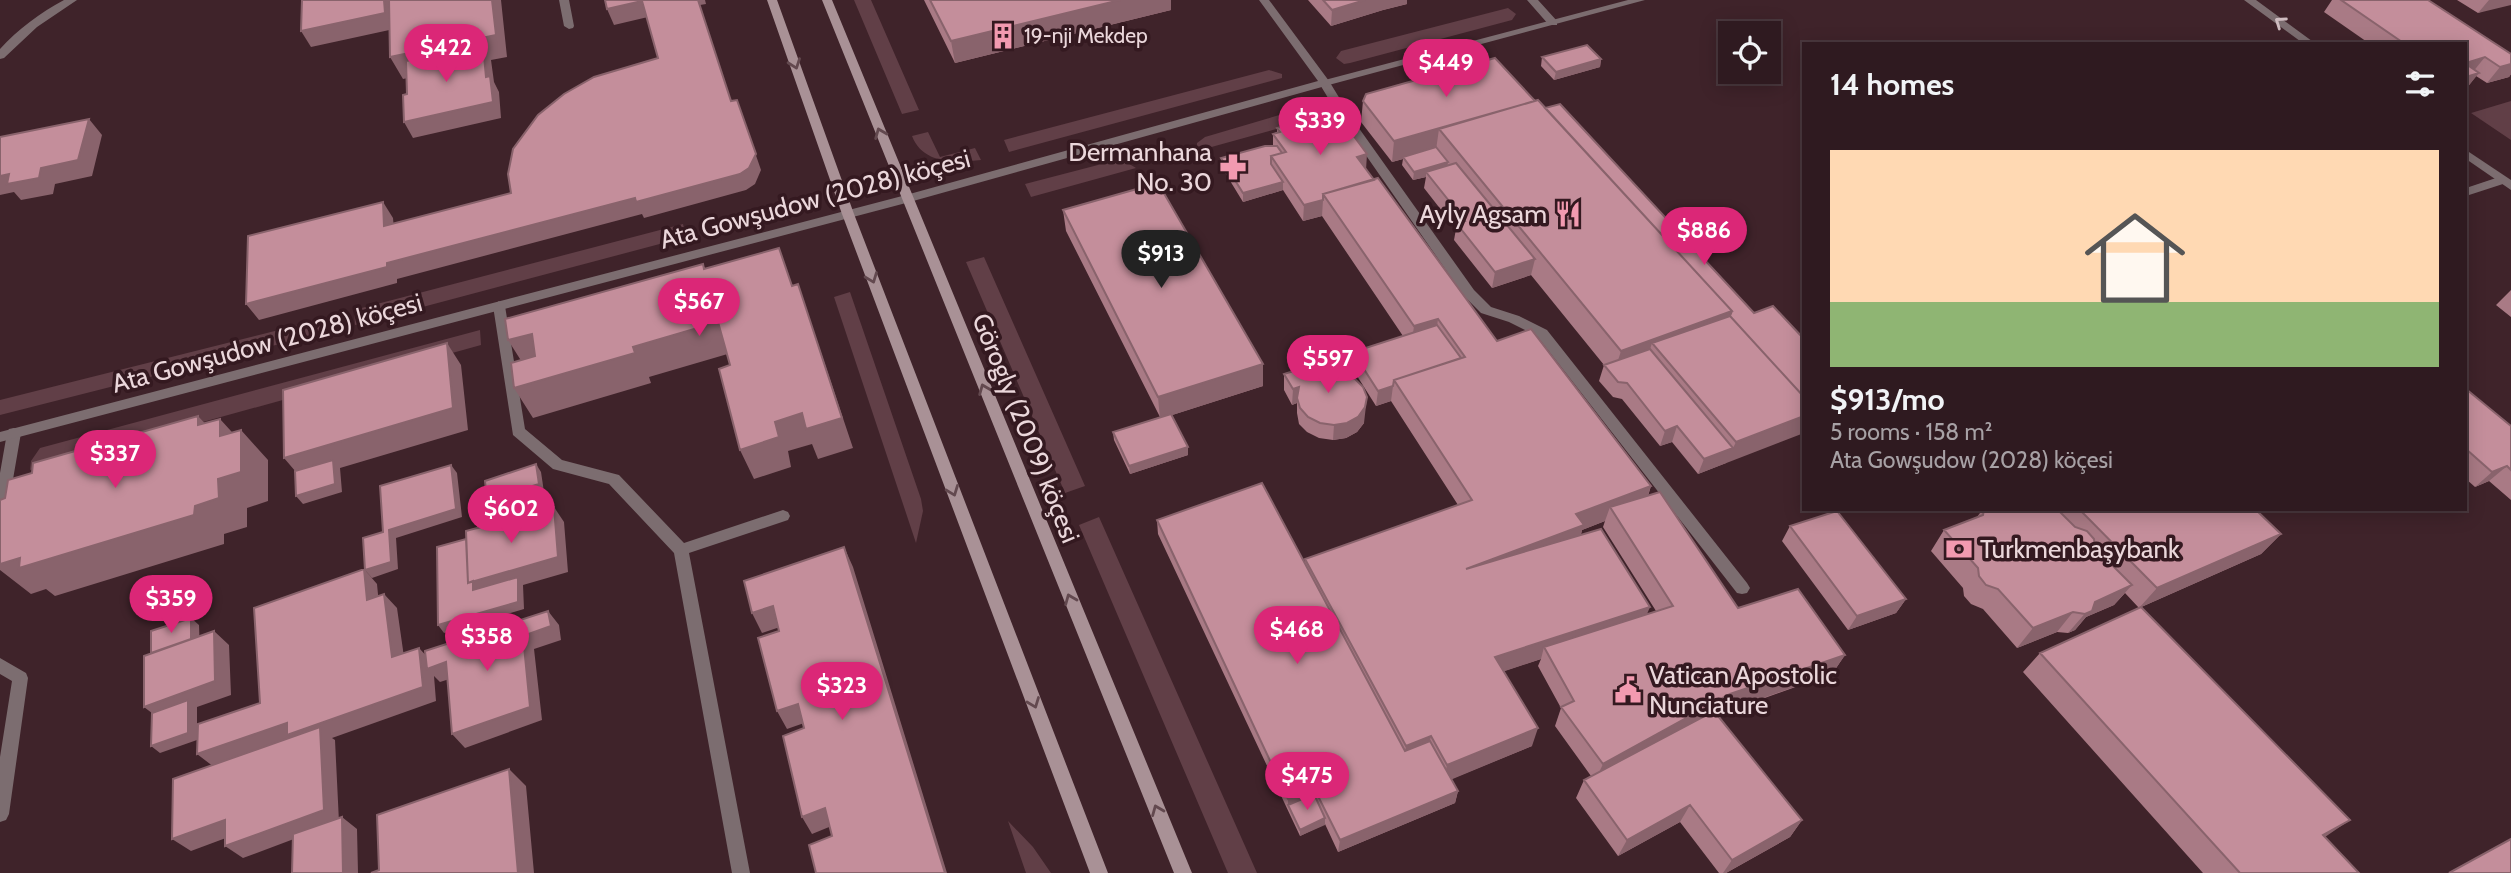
<!DOCTYPE html>
<html lang="en">
<head>
<meta charset="utf-8">
<style>
	body { margin:0; font-family:Cabin,sans-serif; background:#3b272d; color:#f1f3f6; height:100vh; display:flex; flex-direction:column; font-size:26px; white-space:nowrap }
	* { box-sizing:border-box; margin:0 }
	p { font-size:23px; color:#a7a1a5 }
	.icon { flex:none; width:38px; height:38px; fill:none; stroke:currentColor; stroke-width:2; stroke-linecap:round; stroke-linejoin:round }
	.map { position:relative; flex:1; overflow:hidden }
	.sheet { position:absolute; left:1802px; top:42px; width:665px; height:469px; display:flex; flex-direction:column; background:#2f1a20; border-radius:0px; box-shadow:0 4px 18px #0003,0 0 0 2px #4a383e }
	.sheet>* { flex:none }
	.buttons { position:absolute; left:1718px; top:21px; display:grid; gap:14px }
	.buttons a { display:grid; place-items:center; width:63px; height:63px; border-radius:0px; background:#2f1a20; box-shadow:0 4px 18px #0003,0 0 0 2px #4a383e; font-size:35px }
	.price { position:absolute; translate:-50% -60px; padding:0 16px; border-radius:24px; background:#db2777; color:#fff; font-size:23px; line-height:46px; filter:drop-shadow(0 2px 4px #0008) }
	.price::after { content:''; position:absolute; left:50%; top:42px; width:21px; height:16px; margin-left:-10px; background:inherit; clip-path:polygon(0 0,100% 0,50% 100%) }
	.price.current { background:#222; color:#fff }
	ul { padding:0; list-style:none }
	li { display:grid; align-content:center; gap:14px; height:371px; padding:0 28px }
	li span { display:grid; place-items:center; height:217px; border-radius:0px; color:#555 }
	li>.icon { margin-inline-start:auto }
	span .icon { width:126px; height:126px; fill:#fffc; stroke-width:1 }
	li b { font-size:30px }
	h2 { display:flex; justify-content:space-between; align-items:center; height:84px; padding:0 28px; font-size:30px }
	.map>svg:first-child { display:block }
	.green { fill:#613f47 }
	.lines { fill:none; stroke-linecap:round; stroke-linejoin:round }
	.service { fill:#7c6d70; fill-rule:evenodd }
	.pedestrian { fill:#7c6d70; fill-rule:evenodd }
	.minor { fill:#7c6d70; fill-rule:evenodd }
	.tertiary { fill:#7c6d70; fill-rule:evenodd }
	.secondary { fill:#a99196; fill-rule:evenodd }
	.wall { fill:#a97a85; fill-rule:evenodd }
	.shaded-wall { fill:#89636c }
	.building { fill:#c48e9b; stroke:#89636c; stroke-width:2 }
	.oneway { stroke:#cfbcc0 }
	.oneway2 { stroke:#63494f }
	.labels { text-anchor:middle; stroke-width:7; stroke-linejoin:round; paint-order:stroke }
	.far-poi-label { font-size:21px; fill:#ebd7db; stroke:#341920; text-anchor:start }
	.poi-label { font-size:26px; fill:#ebd7db; stroke:#341920; text-anchor:end }
	.street-label { font-size:26px; fill:#ebd7db; stroke:#341920 }
</style>
</head>
<body>
<div class="map">
<svg width="2511" height="873" viewBox="0 0 2511 873">
	<rect width="100%" height="100%" fill="#3f232a"/>
	<path class="green" d="M854,0H871L919,110L902,114Z
		M1508,8L1516,14L1512,20L1350,63L1344,64L1336,58L1341,51Z
		M1269,70L1282,74V78L1009,152L1004,140Z
		M2511,101V140L2471,113Z
		M1293,111H1306L1320,117L1197,151V143L1205,137Z
		M928,132L940,157L975,148L981,160C954,163 923,164 912,136Z
		M1121,159L1136,168L1031,197L1025,184Z
		M683,224L686,237L355,325L354,310Z
		M984,257L1085,486L1065,493L966,262Z
		M850,292L921,499L923,511L916,543L834,297Z
		M346,313L347,327L0,415V400Z
		M480,330L481,345L30,470L31,461L40,448Z
		M1099,517L1257,873H1228L1079,525Z
		M1008,821L1033,847L1051,873H1026Z"/>
	<g class="lines">
		<path class="service" d="M64,0H77L37,27L4,58L0,59V49C18,29 40,13 64,0Z
			M559,0H569L574,26L573,28L569,29L564,26Z
			M1527,0H1538L1557,21V25H1549Z
			M1325,80L1329,81L1351,117L1474,290L1491,307L1519,316L1547,330L1747,583L1750,588L1747,593L1742,594L1737,593L1537,336L1509,322L1481,313L1464,296L1342,121L1319,83Z
			M2502,176L2508,180L2506,183L2466,196V188Z
			M499,301L505,306L525,429L562,460L619,475L684,543L783,510L788,512L790,516L788,520L689,553L750,873H732L674,553L609,484L553,469L513,435L493,306Z
			M14,428L19,429L21,433L7,514L5,518L0,520V473L7,433L9,429Z
			M0,658L26,673L28,678L9,814L6,820L0,822V757L12,681L0,674Z"/>
		<path class="pedestrian" d="M1628,0H1645L1325,86L1319,83L1321,81Z"/>
		<path class="minor" d="M1259,0H1269L1329,81V85L906,203L0,442V432L906,195L1318,81Z"/>
		<path class="tertiary" d="M2244,0H2256L2316,44H2304Z
			M2466,150L2511,180V190L2466,159Z"/>
		<path class="secondary" d="M767,0H777L854,214L1108,873H1090L842,214Z
			M822,0H832L1192,873H1174Z"/>
	</g>
	<path class="wall" d="M924,0H1171V10L955,63Z
		M1308,0H1407V4L1383,10L1331,26Z
		M2332,0H2428L2511,54V74L2509,77L2487,83L2476,76L2466,89V44H2370L2324,12Z
		M2457,0H2511L2478,13Z
		M1542,57L1601,59L1600,67L1554,80L1541,66Z
		M1363,101H1535L1754,313L1804,339L1726,463L1698,474L1672,442L1660,446L1622,399L1613,397L1599,381L1604,365L1531,275L1492,288L1454,240L1456,229L1424,188L1426,177L1413,180L1402,165L1403,159L1392,162L1361,122Z
		M1277,128L1366,169L1497,341L1651,486L1648,496L1738,608L1845,655L1832,674L1717,715L1802,820L1790,837L1726,873H1719L1680,822L1618,856L1576,798L1584,780L1591,776L1555,726L1561,708L1538,666L1541,659L1504,671L1532,746L1451,779L1458,791L1455,803L1338,852L1325,824L1300,836L1158,534L1157,520L1305,564V559L1458,505L1391,401L1376,406L1352,368L1353,352L1403,336L1322,216L1303,221L1283,190L1243,202L1221,166V158L1273,146V134L1277,132ZM1605,521L1603,527L1656,611L1647,614L1581,535L1582,530Z
		M1063,210L1263,386L1172,415L1188,455L1130,474L1114,440L1113,432L1160,417L1066,231Z
		M2511,290V317L2496,305Z
		M1317,373L1364,423L1357,432L1346,438L1333,440L1319,438L1307,432L1299,424L1297,413V403L1292,405L1284,390V374Z
		M2466,389L2511,426V500L2489,481L2475,487L2466,479Z
		M1983,509H2255L2281,534L2261,554L2139,608L2125,593L2114,605L2086,617L2075,630L2068,633L2057,632L2017,648L1983,609L1971,604L1964,596L1963,588L1931,551L1944,530L1977,517Z
		M1790,526L1906,599L1896,613L1848,630L1782,541Z
		M2040,653L2325,837L2359,873H2203L2023,672Z"/>
	<path class="shaded-wall" d="M384,0H392L394,29L311,47L301,31Z
		M492,0H501L507,57L491,60L494,82L499,92L501,118L413,138L404,122L486,77L485,62L403,79L390,57Z
		M698,0H705L706,4L700,5Z
		M1120,0H1171V10L955,63L951,41Z
		M1365,0H1407V4L1383,10L1331,26L1332,10Z
		M2489,0H2511V5L2478,13Z
		M642,1L648,17L614,25L607,9Z
		M2485,57L2472,73L2466,75V63Z
		M1601,59L1600,67L1554,80L1556,72Z
		M2511,64V74L2509,77L2487,83L2500,67Z
		M2479,73L2466,89V77Z
		M737,100L761,170L755,184L746,190L644,218L642,214L397,279V283L259,320L246,304L387,263Z
		M89,119L102,135L92,176L55,184L53,194L21,200L14,192L0,195V176L41,168Z
		M1459,122L1456,144L1439,129L1436,150L1403,157V159L1392,162L1394,141Z
		M1367,154L1366,170L1357,157Z
		M1448,162L1447,170L1426,172V177L1413,180L1414,172Z
		M1283,182V190L1243,202V193Z
		M1323,200L1322,216L1303,221L1304,205Z
		M383,202L393,218L395,241L384,226Z
		M1535,259L1531,275L1492,288L1495,272Z
		M798,284L853,448L818,459L812,444L788,451L791,467L754,479L740,450L775,422Z
		M1732,311L1722,337L1652,343L1645,365L1613,376L1621,351Z
		M1438,319L1435,341L1411,348L1414,326Z
		M718,322L731,353L649,377L651,383L533,418L514,388L633,347Z
		M532,334L550,364L527,370L508,340Z
		M447,343L461,365L468,430L340,468L342,492L303,504L296,496L302,479L284,458Z
		M1263,364V386L1160,419L1158,397Z
		M1393,386L1391,401L1376,406L1378,391Z
		M1299,387L1297,403L1292,405L1293,389Z
		M1367,397L1364,423L1357,432L1346,438L1333,440L1334,425Z
		M198,416L226,446L198,425Z
		M1804,416V433L1698,474L1704,459L1733,448L1736,442Z
		M220,419L241,442V430L268,460V501L247,508V527L224,534V544L55,596L46,589L31,594L0,570V545L195,506L218,479Z
		M1677,426L1672,442L1660,446L1665,431Z
		M1188,447V455L1130,474L1129,466Z
		M536,464L541,472L544,492L493,508L487,500Z
		M451,465L457,473L462,517L396,538L398,569L372,578L365,570L389,530Z
		M2507,466L2489,481L2475,487L2492,472Z
		M1651,486L1644,507H1610L1605,521L1582,530L1577,546L1466,569L1576,514Z
		M554,507L564,522L568,572L523,585L524,609L444,633L438,625L468,583Z
		M2281,534L2261,554L2139,608L2157,588Z
		M844,547L853,567L947,873H945Z
		M364,569L377,584L380,615L367,600Z
		M2132,585L2114,605L2086,617L2075,630L2068,633L2095,602Z
		M384,594L397,608L406,671L392,657Z
		M1906,599L1896,613L1848,630L1857,616Z
		M773,606L783,626L762,633L752,613Z
		M1650,607L1642,626L1544,647L1541,659L1490,676L1495,657Z
		M548,611L559,625L561,640L534,649L542,720L465,748L452,734L523,636Z
		M2073,612L2057,632L2017,648L2033,628Z
		M191,618L199,625L200,655L161,669Z
		M214,631L229,645L231,695L197,707V740L160,753L151,746L161,720L144,707Z
		M419,648L432,662H446L459,676L440,682L434,676L436,701L332,738L335,740L339,822L243,858L225,846L302,748L214,767L197,754Z
		M1845,655L1832,674L1720,713L1595,781L1603,764L1730,694Z
		M798,704L807,722L787,729L777,711Z
		M1538,728L1532,746L1443,783L1447,765Z
		M1431,736L1427,754L1403,764L1406,746Z
		M509,769L526,786L534,873H518Z
		M1314,788L1313,801L1288,805V799Z
		M1458,791L1455,803L1338,852L1340,840Z
		M1690,805L1680,822L1618,856L1627,840Z
		M825,808L834,825L812,834L802,817Z
		M342,817L357,829L358,873H343Z
		M1325,818V825L1300,836V830Z
		M225,820L242,832L191,851L172,839Z
		M1802,820L1790,837L1726,873H1723L1732,860Z
		M2350,820L2325,837L2298,851L2323,835Z"/>
	<path class="building" d="M302,0H384L385,13L301,31Z
		M389,0H492L496,35L390,57Z
		M605,0H698L731,101L737,100L756,154L749,168L740,174L636,202L635,198L387,263V267L246,304L248,236L383,202L384,226L511,193L508,174L513,149L538,115L564,94L594,77L658,58L642,1L607,9Z
		M930,0H1120L951,41Z
		M1323,0H1365L1332,10Z
		M2341,0H2428L2511,54V64L2500,67L2485,57L2466,63V44H2405Z
		M483,45L486,77L490,76L493,102L404,122L403,95L407,94L406,61Z
		M1587,45L1601,59L1556,72L1542,57Z
		M1495,58L1535,101L1394,141L1363,101L1366,94Z
		M2466,64L2479,73L2466,77Z
		M1538,100L1732,311L1621,351L1439,129Z
		M1560,104L1754,313L1773,306L1804,339V397L1730,316L1732,311L1545,108Z
		M1336,112L1367,154L1357,157L1374,180L1323,194V200L1304,205L1271,156L1286,152L1273,134L1280,132L1277,128Z
		M89,119L78,160L41,168L39,178L7,184L9,174L0,176V137Z
		M1265,146H1277L1282,153L1271,156V164L1283,182L1243,193L1221,158Z
		M1436,147L1448,162L1414,172L1403,157Z
		M1456,163L1535,259L1495,272L1457,224L1465,221L1426,172Z
		M1378,178L1497,341L1531,329L1651,486L1576,514L1584,525L1466,569L1601,529L1650,607L1495,657L1538,728L1447,765L1431,736L1406,746L1305,559L1472,500L1394,380L1465,357L1438,319L1414,326L1323,194Z
		M1158,183L1263,364L1158,397L1063,210Z
		M779,248L792,286L798,284L842,418L806,429L802,413L775,422L779,437L740,450L719,369L730,365L718,322L633,347L635,353L514,388L511,363L535,356L532,334L508,340L505,319L703,264L704,269Z
		M1730,316L1804,397V416L1736,442L1652,343Z
		M1437,325L1461,358L1394,380L1393,386L1378,391L1353,352Z
		M447,343L453,408L284,458L283,390Z
		M1650,349L1733,448L1704,459L1677,426L1665,431L1627,383L1618,382L1604,365Z
		M1312,365L1317,373L1330,371L1343,373L1355,379L1363,387L1367,397L1365,407L1358,417L1347,423L1334,425L1320,423L1308,417L1300,408L1297,398L1299,387L1293,389L1284,374Z
		M2466,389L2511,426V470L2507,466L2492,472L2466,449Z
		M1171,414L1188,447L1129,466L1113,432Z
		M198,416V425L220,419V436L241,430V472L218,479L219,498L195,506L194,515L19,568L20,558L0,564V500L5,498L8,480L32,473L33,463Z
		M333,460L335,484L296,496L295,471Z
		M536,464L539,484L487,500L485,481Z
		M451,465L456,509L389,530L391,562L365,570L363,538L383,532L380,486Z
		M1262,483L1405,751L1430,741L1458,791L1340,840L1314,788L1288,799L1157,520Z
		M1660,492L1738,608L1798,589L1845,655L1730,694L1603,764L1561,707L1574,701L1544,647L1673,606L1610,507Z
		M520,506L521,513L527,511V514L478,528V524L503,518V511Z
		M554,507L558,557L468,583L466,531Z
		M1984,509H2057L2075,527L2087,531L2094,539L2095,548L2132,585L2095,602L2092,611L2085,614L2073,612L2033,628L1998,589L1986,585L1979,576L1978,568L1944,530L1983,515Z
		M2079,509H2255L2281,534L2157,588Z
		M1837,511L1906,599L1857,616L1790,526Z
		M466,539L468,583L473,581V590L518,577V602L438,625L437,547Z
		M844,547L945,873H816L809,845L832,836L825,808L802,817L783,736L804,728L798,704L777,711L758,638L779,631L773,606L752,613L744,581Z
		M364,569L367,600L384,594L392,657L419,648L423,687L287,735V723L197,754L198,724L260,703L254,608Z
		M2141,607L2350,820L2323,835L2359,873H2240L2040,653Z
		M548,611L551,626L523,636L530,707L452,734L446,662L427,669L425,651Z
		M191,618V639L151,653V631Z
		M214,631L215,681L144,707V656Z
		M188,700V733L151,746L152,713Z
		M1714,711L1802,820L1732,860L1690,805L1627,840L1584,780Z
		M320,727L324,810L225,846V820L172,839L173,779Z
		M509,769L518,873H371L379,870L377,815Z
		M1314,794L1325,818L1300,830L1288,805Z
		M342,817L343,873H292L293,834Z
		M2511,839V873H2449Z"/>
	<defs><path id="oneway-chevron" d="M-2-3.5L2.5 0L-2 3.5" fill="none" stroke-width="1.6" stroke-linecap="round" stroke-linejoin="round" transform="scale(1.75)"/></defs>
	<use class="oneway" href="#oneway-chevron" transform="translate(2280 22) rotate(-145)"/>
	<g class="oneway2">
		<use href="#oneway-chevron" transform="translate(795 64) rotate(70)"/>
		<use href="#oneway-chevron" transform="translate(880 133) rotate(-112)"/>
		<use href="#oneway-chevron" transform="translate(872 278) rotate(69)"/>
		<use href="#oneway-chevron" transform="translate(984 389) rotate(-112)"/>
		<use href="#oneway-chevron" transform="translate(953 491) rotate(69)"/>
		<use href="#oneway-chevron" transform="translate(1070 599) rotate(-112)"/>
		<use href="#oneway-chevron" transform="translate(1034 703) rotate(69)"/>
		<use href="#oneway-chevron" transform="translate(1157 810) rotate(-112)"/>
	</g>
	<defs>
		<g id="building-bare" transform="scale(2.1)"><path d="M-4-6H4V6H1V3H-1V6H-4ZM-2.5-4.3h1.7v1.8h-1.7ZM.8-4.3h1.7v1.8H.8ZM-2.5-1h1.7V.8h-1.7ZM.8-1h1.7V.8H.8Z" fill="#f29ab0" stroke="#341920" stroke-width="2.5" paint-order="stroke"/></g>
		<g id="pharmacy-bare" transform="scale(2.1)"><path d="M-2-6h4v4h4v4h-4v4h-4v-4h-4v-4h4Z" fill="#f29ab0" stroke="#341920" stroke-width="2.5" paint-order="stroke"/></g>
		<g id="restaurant-bare" transform="scale(2.1)"><path d="M-5-6h1v4h1v-4h1v4h1v-4h1v5L-1.5 .5V6h-2V.5L-5-1ZM5-6V6H3V1.5H1.5Q1.5-4 5-6Z" fill="#f29ab0" stroke="#341920" stroke-width="2.5" paint-order="stroke"/></g>
		<g id="bank-bare" transform="scale(2.1)"><path d="M-6-4H6V4H-6ZM0-2.3a2.3 2.3 0 1 0 0 4.6a2.3 2.3 0 1 0 0-4.6Z" fill="#f29ab0" stroke="#341920" stroke-width="2.5" paint-order="stroke"/></g>
		<g id="civic-bare" transform="scale(2.1)"><path d="M-.6-6.5H3V-4.5H.6V-3L4-1V1h2V6H-6V1h2V-1L-.6-3ZM-1.2 2.5V6h2.4V2.5Z" fill="#f29ab0" stroke="#341920" stroke-width="2.5" paint-order="stroke"/></g>
	</defs>
	<g fill-rule="evenodd">
		<use href="#building-bare" x="1003" y="36"/>
		<use href="#pharmacy-bare" x="1233" y="167"/>
		<use href="#restaurant-bare" x="1568" y="214"/>
		<use href="#bank-bare" x="1959" y="549"/>
		<use href="#civic-bare" x="1628" y="690"/>
	</g>
	<g class="labels">
		<g class="far-poi-label">
			<text x="1024" y="43">19-nji Mekdep</text>
		</g>
		<g class="poi-label">
			<text x="1212" y="161">Dermanhana<tspan x="1212" dy="30">No. 30</tspan></text>
			<text x="1547" y="223">Ayly Agsam</text>
			<text x="1980" y="558" text-anchor="start">Turkmenbaşybank</text>
			<text x="1649" y="684" text-anchor="start">Vatican Apostolic<tspan x="1649" dy="30">Nunciature</tspan></text>
		</g>
		<g class="street-label">
			<text transform="translate(815 199) rotate(-15)" y="9">Ata Gowşudow (2028) köçesi</text>
			<text transform="translate(267 343) rotate(-15)" y="9">Ata Gowşudow (2028) köçesi</text>
			<text transform="translate(1026 428) rotate(68)" y="9">Görogly (2009) köçesi</text>
		</g>
	</g>
</svg>
<div class="buttons">
<a><svg class="icon" aria-label="locate" viewBox="0 0 24 24"><circle cx="12" cy="12" r="6"/><path d="M12 2v4M12 18v4M2 12h4M18 12h4"/></svg></a>
</div>
<b class="price" style="left:446px;top:84px">$422</b>
<b class="price" style="left:1446px;top:99px">$449</b>
<b class="price" style="left:1320px;top:157px">$339</b>
<b class="price" style="left:1704px;top:267px">$886</b>
<b class="price current" style="left:1161px;top:290px">$913</b>
<b class="price" style="left:699px;top:338px">$567</b>
<b class="price" style="left:1328px;top:395px">$597</b>
<b class="price" style="left:115px;top:490px">$337</b>
<b class="price" style="left:511px;top:545px">$602</b>
<b class="price" style="left:171px;top:635px">$359</b>
<b class="price" style="left:1297px;top:666px">$468</b>
<b class="price" style="left:487px;top:673px">$358</b>
<b class="price" style="left:842px;top:722px">$323</b>
<b class="price" style="left:1307px;top:812px">$475</b>
<section class="sheet">
<h2>14 homes<svg class="icon" aria-label="filters" viewBox="0 0 24 24"><path d="M4 7h16M4 17h16"/><circle cx="9" cy="7" r="2"/><circle cx="15" cy="17" r="2"/></svg></h2>
<ul>
<li><span style="background:linear-gradient(#ffd9b3 70%,#8fb573 0)"><svg class="icon" aria-label="home" viewBox="0 0 24 24"><path d="M3 11l9-7 9 7M6 9v11h12V9"/></svg></span><div><b>$913/mo</b><p>5 rooms · 158 m²</p><p>Ata Gowşudow (2028) köçesi</p></div></li>
</ul>
</section>
</div>
</body>
</html>
